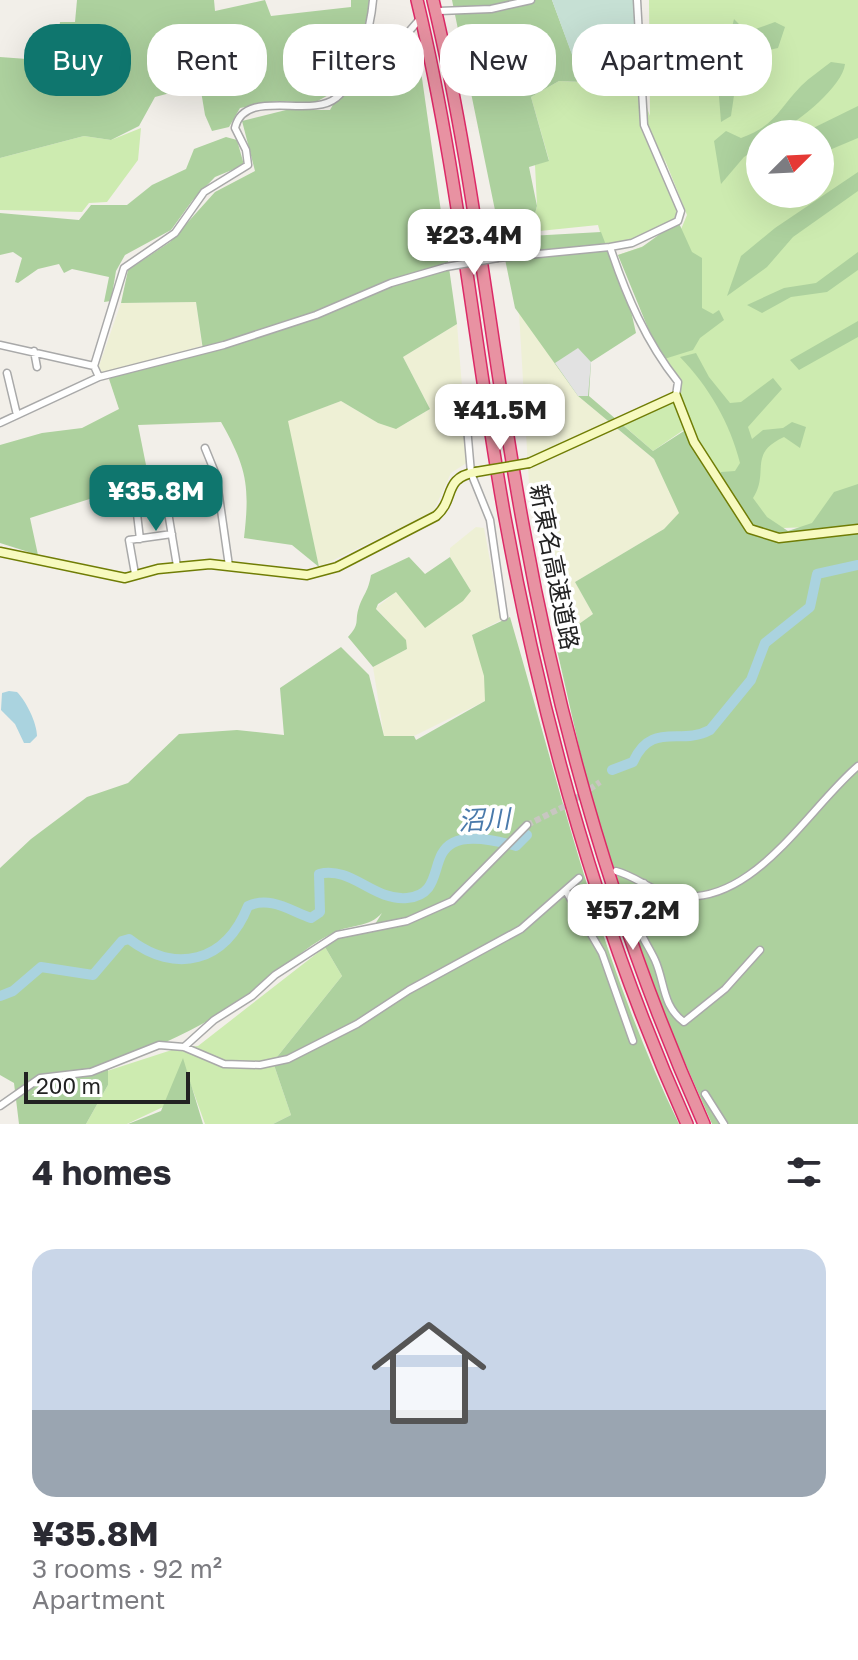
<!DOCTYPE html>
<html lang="en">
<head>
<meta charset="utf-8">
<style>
	body { margin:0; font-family:"Golos Text","Noto Sans JP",sans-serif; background:#f2f2f3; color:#2b2b33; height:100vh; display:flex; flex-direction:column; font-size:30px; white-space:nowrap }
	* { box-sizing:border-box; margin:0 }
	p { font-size:26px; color:#7c7c81 }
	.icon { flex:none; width:44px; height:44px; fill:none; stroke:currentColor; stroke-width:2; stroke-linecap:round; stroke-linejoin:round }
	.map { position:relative; height:1124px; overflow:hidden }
	.drawer { display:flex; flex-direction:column; background:#fff; flex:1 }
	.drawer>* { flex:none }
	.guide { position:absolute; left:24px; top:24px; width:810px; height:72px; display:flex; gap:16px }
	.needle { width:52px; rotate:66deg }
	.controls { position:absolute; left:746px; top:120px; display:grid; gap:16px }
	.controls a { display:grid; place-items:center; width:88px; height:88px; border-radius:50%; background:#fff; box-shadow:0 8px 32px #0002; font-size:40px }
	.scale { position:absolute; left:24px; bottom:20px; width:166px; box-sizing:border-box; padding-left:8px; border:4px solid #222; border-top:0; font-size:22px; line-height:28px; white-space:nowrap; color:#222; -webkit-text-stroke:6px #fff; paint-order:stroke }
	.price { position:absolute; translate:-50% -68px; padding:0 18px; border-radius:16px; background:#fff; color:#222; font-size:26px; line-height:52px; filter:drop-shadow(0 2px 4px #0008) }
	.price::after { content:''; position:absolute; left:50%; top:48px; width:24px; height:18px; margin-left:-12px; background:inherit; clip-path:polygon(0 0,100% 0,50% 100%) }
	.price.selected { background:#0f766e; color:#fff }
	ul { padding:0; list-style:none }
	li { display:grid; align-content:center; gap:16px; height:424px; padding:0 32px }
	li+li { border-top:2px solid #e1e1e2 }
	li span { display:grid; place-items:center; height:248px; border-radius:24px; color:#555 }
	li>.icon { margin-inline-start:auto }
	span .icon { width:144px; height:144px; fill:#fffc; stroke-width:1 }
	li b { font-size:34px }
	h2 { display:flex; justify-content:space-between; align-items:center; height:96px; padding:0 32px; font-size:34px }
	.pill { padding:0 28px; border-radius:32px; background:#fff; box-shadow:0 8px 32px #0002; font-size:28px; line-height:72px }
	.pill.selected { background:#0f766e; color:#fff }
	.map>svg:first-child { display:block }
	.farmland { fill:#eef0d5 }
	.grass { fill:#cdebb0; fill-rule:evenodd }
	.forest { fill:#add19e }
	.wetland { fill:#c6e0d4 }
	.parking { fill:#e2e2e2 }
	.water { fill:#aad3df }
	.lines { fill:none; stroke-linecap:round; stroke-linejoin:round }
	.river { stroke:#aad3df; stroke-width:10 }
	.street-tunnel { stroke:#c8c6c1; stroke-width:6; stroke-dasharray:6 3; stroke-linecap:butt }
	.street-casing { stroke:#a9a9a9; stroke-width:9 }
	.secondary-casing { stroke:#707d05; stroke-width:11 }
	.highway-casing { stroke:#dc2a67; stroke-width:14 }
	.street { stroke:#fff; stroke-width:6 }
	.secondary { stroke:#f7fabf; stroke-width:8 }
	.highway { stroke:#e892a2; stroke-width:11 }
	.street-bridge-casing { stroke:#a9a9a9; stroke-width:9; stroke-linecap:butt }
	.secondary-bridge-casing { stroke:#707d05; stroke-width:11; stroke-linecap:butt }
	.street-bridge { stroke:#fff; stroke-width:6 }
	.secondary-bridge { stroke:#f7fabf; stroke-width:8 }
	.labels { text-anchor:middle; stroke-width:7; stroke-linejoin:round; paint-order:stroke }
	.street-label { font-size:24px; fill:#222; stroke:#fff }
	.water-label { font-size:26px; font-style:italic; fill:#4a7aab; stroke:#fff }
</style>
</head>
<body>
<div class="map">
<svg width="858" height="1124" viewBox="0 0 858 1124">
	<rect width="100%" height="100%" fill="#f2efe9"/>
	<path class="farmland" d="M196,302L202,346L102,373L99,366L121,303Z
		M519,312L578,396L654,459L680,513L664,529L575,582L593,614L564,635L530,501Z
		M457,324L468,462L451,473L433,512L319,567L287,421L341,401L378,423L405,424L430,409L403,357Z
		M476,527L484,528L501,620L472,635L490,680L485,701L414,736H384L373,667L407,649L405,640L376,608L396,592L471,591L450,557V548Z"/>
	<path class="grass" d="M649,0H858V509L812,527L752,529C731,497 672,417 679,381L661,350L618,255L679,234L687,215L663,155L681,211C662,235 634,242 604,246L598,225L530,232L537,206L535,165L549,160L531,97L559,81L608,83L605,66L633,69L650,116ZM760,134H820V194H760Z
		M141,128L138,160L107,202L89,203L82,212L0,210V158L84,136L111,140Z
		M676,400L685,429L653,451L623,425Z
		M325,947L342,976L273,1062L291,1115L273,1124H205L183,1063L163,1107L127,1124H86L108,1085L107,1071L181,1047L198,1046Z"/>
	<path class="forest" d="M77,0H214L215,11L265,0L271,16L351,7V0H372L361,39L334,92L314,103L277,101L240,108L229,127L212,131L205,115L200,85L155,97L139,126L111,140L84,136L0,158V57L54,61L60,22H75Z
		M452,0H552L575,62L605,66L608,83L559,81L531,97L549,161L529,167L537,206L529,236L601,232L631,311L636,333L591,362L589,396L653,451L687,429L719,480L721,472L735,471L740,463C730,423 709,387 680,357L696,353L709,377L730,403L741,402L773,378L782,389L748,427L752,439L763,430L783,428L792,422L806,427L800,448L784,437C747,454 770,472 753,498L767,517L788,531L812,523L834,492L858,484V1124H712L665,1017L599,835L555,641L593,614L575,582L664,529L679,513L654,459L578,396L515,308Z
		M734,19L747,32L775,22L785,27L778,48C732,58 738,77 731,116L721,122L718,84Z
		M416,36L457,324L403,357L430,409L396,429L378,423L341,401L288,421L319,567L292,545L244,538C250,486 247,468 221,422L138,425L149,480L30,518L38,555L0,543V445L42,433L82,428L119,409L109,379L115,375L203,350L196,302L121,303L128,270L170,242L215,192L255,171L242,121L286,110H330L362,52Z
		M831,62L845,64C843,86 799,121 779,132C773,135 767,134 760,134V147L744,157L721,184L714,141L726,131L741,138C775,126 778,110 801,86C810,77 821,70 831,62Z
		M858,106V138L820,154V134H801Z
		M226,137L237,140L244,165L215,177L192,201L171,230L125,255L116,271L111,301L104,302L109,277L72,269L64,273L59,264L38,269L18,283L15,282L22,258L13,252L0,255V213L79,220L91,205H127L152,185L186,169L194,149Z
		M858,172V191L793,237L767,267L727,296L741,256L775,228Z
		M678,221L692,252L702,258V308L713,314L719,310L724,320L700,338L693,350L661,360L618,255L642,247Z
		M858,252V270L827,292L791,297L762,313L747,305L784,288L816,283Z
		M858,321V337L799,370L790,360Z
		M409,557L425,574L450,557L471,591L463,601L425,628L396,592L378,604L376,609L406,640L407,649L373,667L348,637C361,623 354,622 359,607C364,593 368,592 371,575Z
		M510,617C560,788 601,964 679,1124H273L291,1115L273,1062L342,976L325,947L345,935L372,929L382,913C369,928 350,924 333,933C300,949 274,978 244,999C200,1028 157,1047 108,1067V1085L86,1124H19L14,1083L0,1075V868L31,839L87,797L128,783L179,734L237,730L284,735L280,688L341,647L369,675L384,736H414L416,740L485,701L484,676L472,635Z
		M183,1058L203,1124H128L161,1111Z"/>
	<path class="wetland" d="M552,0H637L640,60L575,63Z"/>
	<path class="parking" d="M578,348L591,362L588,396H578L555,363Z"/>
	<path class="water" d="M9,691L17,692C26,701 37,723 37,736L30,743H24L15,724L1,710L2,693Z"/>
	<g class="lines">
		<path class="river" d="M612,770L633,762C651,721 680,746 710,730L751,680L765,643L810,607L817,574L858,565
			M0,996L13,991L41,967L93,975L122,941L129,939C176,975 226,962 248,906C270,896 289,910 311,918L320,912L319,874C352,866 373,901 407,898C461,893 404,815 516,846L527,835"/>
		<path class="street-tunnel" d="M527,825L565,806L600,782"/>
		<g class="street-casing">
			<path id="street" d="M439,11L491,9L531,0
				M362,52L393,50L419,20
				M610,247L632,243L678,221L681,211L644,125L637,0
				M498,258L610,247C626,295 646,342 678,382L676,396
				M0,345L94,366
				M34,351L37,367
				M7,373L17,415
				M99,377L94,366L124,268L175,233L204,192L248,165L246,150L235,128C244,87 311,119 336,98C357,82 371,25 373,0
				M465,404L471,473L490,520L504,617
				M0,423L99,377L224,345L316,315L391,283L446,267
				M205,448L216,475L229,566
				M165,494L177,566
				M135,497L140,539
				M130,498L186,492
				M135,574L129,540L172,534
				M616,871C635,876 649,889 667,894C749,915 806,810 858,766
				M644,883C640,892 633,903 634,913C637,931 648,945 655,960C665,982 662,1006 684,1022L725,989L760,950
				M566,891L602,953L633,1041
				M184,1047L214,1020L252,996L275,975L337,935L407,921L452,901L527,825
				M705,1094L724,1124
				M0,1106L40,1078L91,1072L159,1045L184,1047L224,1064L260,1065L288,1059L357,1024L409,990L521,929L579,878"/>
		</g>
		<g class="secondary-casing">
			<path id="secondary" d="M529,463L676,396L694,442L750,529L779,538L858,529
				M0,552L125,578L158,569L210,564L307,575L337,567L436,516C456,499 442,478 476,472"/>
		</g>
		<g class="highway-casing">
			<path id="highway" d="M417,0C458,170 474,346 505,518C543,727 600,930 687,1124
				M433,0C475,175 491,354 524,530C561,735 619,934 704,1124"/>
		</g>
		<use href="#street" class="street"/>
		<use href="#secondary" class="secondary"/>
		<use href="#highway" class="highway"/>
		<g class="street-bridge-casing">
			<path id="street-bridge" d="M446,267L498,258"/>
		</g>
		<g class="secondary-bridge-casing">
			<path id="secondary-bridge" d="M476,472L529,463"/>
		</g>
		<use href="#street-bridge" class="street-bridge"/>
		<use href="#secondary-bridge" class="secondary-bridge"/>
	</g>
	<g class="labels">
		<g class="street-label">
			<text transform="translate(554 567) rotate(79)" y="8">新東名高速道路</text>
		</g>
		<g class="water-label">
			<text transform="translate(484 820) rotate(-3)" y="9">沼川</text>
		</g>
	</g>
</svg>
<div class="controls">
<a><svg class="needle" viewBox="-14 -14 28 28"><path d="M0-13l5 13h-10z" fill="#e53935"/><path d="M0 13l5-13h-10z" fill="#7c7c81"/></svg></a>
</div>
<div class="scale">200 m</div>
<b class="price" style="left:474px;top:277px">¥23.4M</b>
<b class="price" style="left:500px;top:452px">¥41.5M</b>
<b class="price selected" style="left:156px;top:533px">¥35.8M</b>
<b class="price" style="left:633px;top:952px">¥57.2M</b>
<div class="guide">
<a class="pill selected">Buy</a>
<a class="pill">Rent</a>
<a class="pill">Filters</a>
<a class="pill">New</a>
<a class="pill">Apartment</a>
</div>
</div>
<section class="drawer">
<h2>4 homes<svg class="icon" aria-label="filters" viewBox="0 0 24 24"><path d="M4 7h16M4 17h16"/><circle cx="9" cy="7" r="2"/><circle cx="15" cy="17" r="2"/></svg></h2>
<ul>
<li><span style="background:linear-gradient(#c9d6e8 65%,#9aa5b1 0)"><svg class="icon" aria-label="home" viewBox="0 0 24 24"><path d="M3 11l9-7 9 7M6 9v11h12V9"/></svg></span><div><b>¥35.8M</b><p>3 rooms · 92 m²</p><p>Apartment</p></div></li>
</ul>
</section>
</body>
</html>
